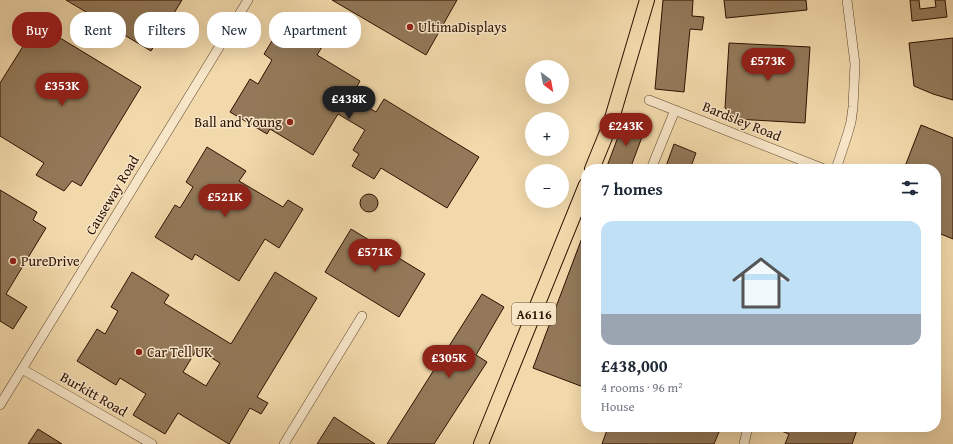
<!DOCTYPE html>
<html lang="en">
<head>
<meta charset="utf-8">
<style>
	body { margin:0; font-family:"Gentium Book Plus",serif; background:#f2f2f3; color:#1f2937; height:100vh; display:flex; flex-direction:column; font-size:15px; white-space:nowrap }
	* { box-sizing:border-box; margin:0 }
	p { font-size:13px; color:#747a83 }
	.icon { flex:none; width:22px; height:22px; fill:none; stroke:currentColor; stroke-width:2; stroke-linecap:round; stroke-linejoin:round }
	.map { position:relative; flex:1; overflow:hidden }
	.panel { position:absolute; left:581px; top:164px; width:360px; height:268px; display:flex; flex-direction:column; background:#fff; border-radius:16px; box-shadow:0 4px 16px #0002 }
	.panel>* { flex:none }
	.top-card { position:absolute; left:12px; top:12px; width:380px; height:36px; display:flex; gap:8px }
	.needle { width:26px; rotate:148deg }
	.buttons { position:absolute; left:525px; top:60px; display:grid; gap:8px }
	.buttons a { display:grid; place-items:center; width:44px; height:44px; border-radius:50%; background:#fff; box-shadow:0 4px 16px #0002; font-size:20px }
	.price { position:absolute; translate:-50% -34px; padding:0 9px; border-radius:14px; background:#8f2418; color:#fff; font-size:13px; line-height:26px; filter:drop-shadow(0 1px 2px #0008) }
	.price::after { content:''; position:absolute; left:50%; top:24px; width:12px; height:9px; margin-left:-6px; background:inherit; clip-path:polygon(0 0,100% 0,50% 100%) }
	.price.current { background:#222; color:#fff }
	ul { padding:0; list-style:none }
	li { display:grid; align-content:center; gap:8px; height:212px; padding:0 20px }
	li+li { border-top:1px solid #e0e1e3 }
	li span { display:grid; place-items:center; height:124px; border-radius:12px; color:#555 }
	li>.icon { margin-inline-start:auto }
	span .icon { width:72px; height:72px; fill:#fffc; stroke-width:1 }
	li b { font-size:17px }
	h2 { display:flex; justify-content:space-between; align-items:center; height:48px; padding:0 20px; font-size:17px }
	.pill { padding:0 14px; border-radius:16px; background:#fff; box-shadow:0 4px 16px #0002; font-size:14px; line-height:36px }
	.pill.current { background:#8f2418; color:#fff }
	.map>svg:first-child { display:block }
	.building { fill:#937959; stroke:#2d1100; fill-rule:evenodd }
	.lines { fill:none; stroke-linecap:round; stroke-linejoin:round }
	.street-casing { stroke:#5e432b; stroke-width:10 }
	.primary-casing { stroke:#2d1100; stroke-width:16 }
	.street { stroke:#f7e6c8; stroke-width:9 }
	.primary { stroke:#f2d9ab; stroke-width:14 }
	.poi-dot { fill:#8f2418; stroke:#f7e6c8; stroke-width:1.5 }
	.labels { text-anchor:middle; stroke-width:3; stroke-linejoin:round; paint-order:stroke }
	.shield { fill:#f7e6c8; stroke:#6a513c; stroke-width:1 }
	.shield-label { font-size:13px; font-weight:bold; fill:#2d1100 }
	.poi-label { font-size:14px; fill:#2d1100; stroke:#f7e6c8; text-anchor:start }
	.street-label { font-size:14px; fill:#2d1100; stroke:#f7e6c8 }
</style>
</head>
<body>
<div class="map">
<svg width="953" height="444" viewBox="0 0 953 444">
	<rect width="100%" height="100%" fill="#f2d9ab"/>
	<filter id="stains"><feTurbulence type="fractalNoise" baseFrequency=".005" numOctaves="4"/><feColorMatrix values="0 0 0 0 .2 0 0 0 0 .09 0 0 0 0 .02 0 0 0 .5 -.17"/></filter>
	<radialGradient id="worn" r=".72"><stop offset=".6" stop-color="#630" stop-opacity="0"/><stop offset="1" stop-color="#630" stop-opacity=".3"/></radialGradient>
	<path class="building" d="M66,0H182L151,51Z
		M332,0H457L426,55Z
		M663,0H693L692,16L704,17L702,30L690,29L684,92L655,89Z
		M724,0H806L807,10L726,18Z
		M910,0H919L920,9L936,7L935,0H945L947,17L912,21Z
		M283,23L322,47L317,55L360,81L351,97L376,112L384,99L479,157L447,208L381,168L374,179L352,166L359,154L353,150L365,130L338,114L313,155L270,129L267,134L230,112L250,79L258,84L272,60L264,54Z
		M37,24L141,87L81,186L72,181L64,191L36,175L44,163L0,136V83Z
		M953,38V100L933,94L914,86L909,43Z
		M729,43L810,47L805,123L736,119L725,108Z
		M624,121L645,129L630,169H606Z
		M921,125L953,138V239L936,232V169H904Z
		M674,144L696,153L690,169H665Z
		M207,147L246,171L239,181L283,207L288,200L303,209L279,248L265,239L239,281L195,254L192,260L155,237L175,205L180,208L193,187L186,182Z
		M0,190L37,212L33,220L46,228L6,294L27,307L13,329L0,321Z
		M360 203a9 9 0 1 1 18 0a9 9 0 1 1-18 0Z
		M351,229L425,274L399,317L325,272Z
		M585,230H586V388L533,368Z
		M132,272L169,295L164,303L231,344L275,272L317,298L257,397L268,403L261,414L250,408L229,444L178,413L165,434L133,415L146,394L120,378L116,385L77,361L97,329L105,334L118,311L111,307ZM197,349L220,363L206,386L183,372Z
		M482,294L504,307L476,355L487,362L434,444H387Z
		M334,417L375,444H317Z
		M608,427H721L714,444H602Z
		M771,427H858L852,444H785L789,434Z
		M38,429L62,444H28Z"/>
	<g class="lines">
		<g class="street-casing">
			<path id="street" d="M649,100L824,169
				M651,169L675,110
				M836,169L847,136L851,122L853,107L855,64L847,0
				M22,369L152,444
				M0,405L248,0
				M284,444L362,316
				M744,444L748,427"/>
		</g>
		<g class="primary-casing">
			<path id="primary" d="M592,169L610,125L647,0
				M481,444L586,185"/>
		</g>
		<use href="#street" class="street"/>
		<use href="#primary" class="primary"/>
	</g>
	<g class="poi-dot">
		<circle cx="410" cy="27" r="4"/>
		<circle cx="290" cy="122" r="4"/>
		<circle cx="13" cy="261" r="4"/>
		<circle cx="139" cy="352" r="4"/>
	</g>
	<g class="labels">
		<rect class="shield" x="512" y="303" width="44" height="22" rx="3"/>
		<g class="shield-label">
			<text x="534" y="319">A6116</text>
		</g>
		<g class="poi-label">
			<text x="418" y="32">UltimaDisplays</text>
			<text x="282" y="127" text-anchor="end">Ball and Young</text>
			<text x="21" y="266">PureDrive</text>
			<text x="147" y="357">Car Tell UK</text>
		</g>
		<g class="street-label">
			<text transform="translate(742 121) rotate(22)" y="5">Bardsley Road</text>
			<text transform="translate(112 195) rotate(-59)" y="5">Causeway Road</text>
			<text transform="translate(94 394) rotate(30)" y="5">Burkitt Road</text>
		</g>
	</g>
	<rect width="100%" height="100%" filter="url(#stains)"/>
	<rect width="100%" height="100%" fill="url(#worn)"/>
</svg>
<div class="buttons">
<a><svg class="needle" viewBox="-14 -14 28 28"><path d="M0-13l5 13h-10z" fill="#e53935"/><path d="M0 13l5-13h-10z" fill="#747a83"/></svg></a>
<a>+</a>
<a>−</a>
</div>
<b class="price" style="left:768px;top:82px">£573K</b>
<b class="price" style="left:62px;top:107px">£353K</b>
<b class="price current" style="left:349px;top:120px">£438K</b>
<b class="price" style="left:626px;top:147px">£243K</b>
<b class="price" style="left:225px;top:218px">£521K</b>
<b class="price" style="left:375px;top:273px">£571K</b>
<b class="price" style="left:449px;top:379px">£305K</b>
<div class="top-card">
<a class="pill current">Buy</a>
<a class="pill">Rent</a>
<a class="pill">Filters</a>
<a class="pill">New</a>
<a class="pill">Apartment</a>
</div>
<section class="panel">
<h2>7 homes<svg class="icon" aria-label="filters" viewBox="0 0 24 24"><path d="M4 7h16M4 17h16"/><circle cx="9" cy="7" r="2"/><circle cx="15" cy="17" r="2"/></svg></h2>
<ul>
<li><span style="background:linear-gradient(#bfe0f5 75%,#9aa5b1 0)"><svg class="icon" aria-label="home" viewBox="0 0 24 24"><path d="M3 11l9-7 9 7M6 9v11h12V9"/></svg></span><div><b>£438,000</b><p>4 rooms · 96 m²</p><p>House</p></div></li>
</ul>
</section>
</div>
</body>
</html>
